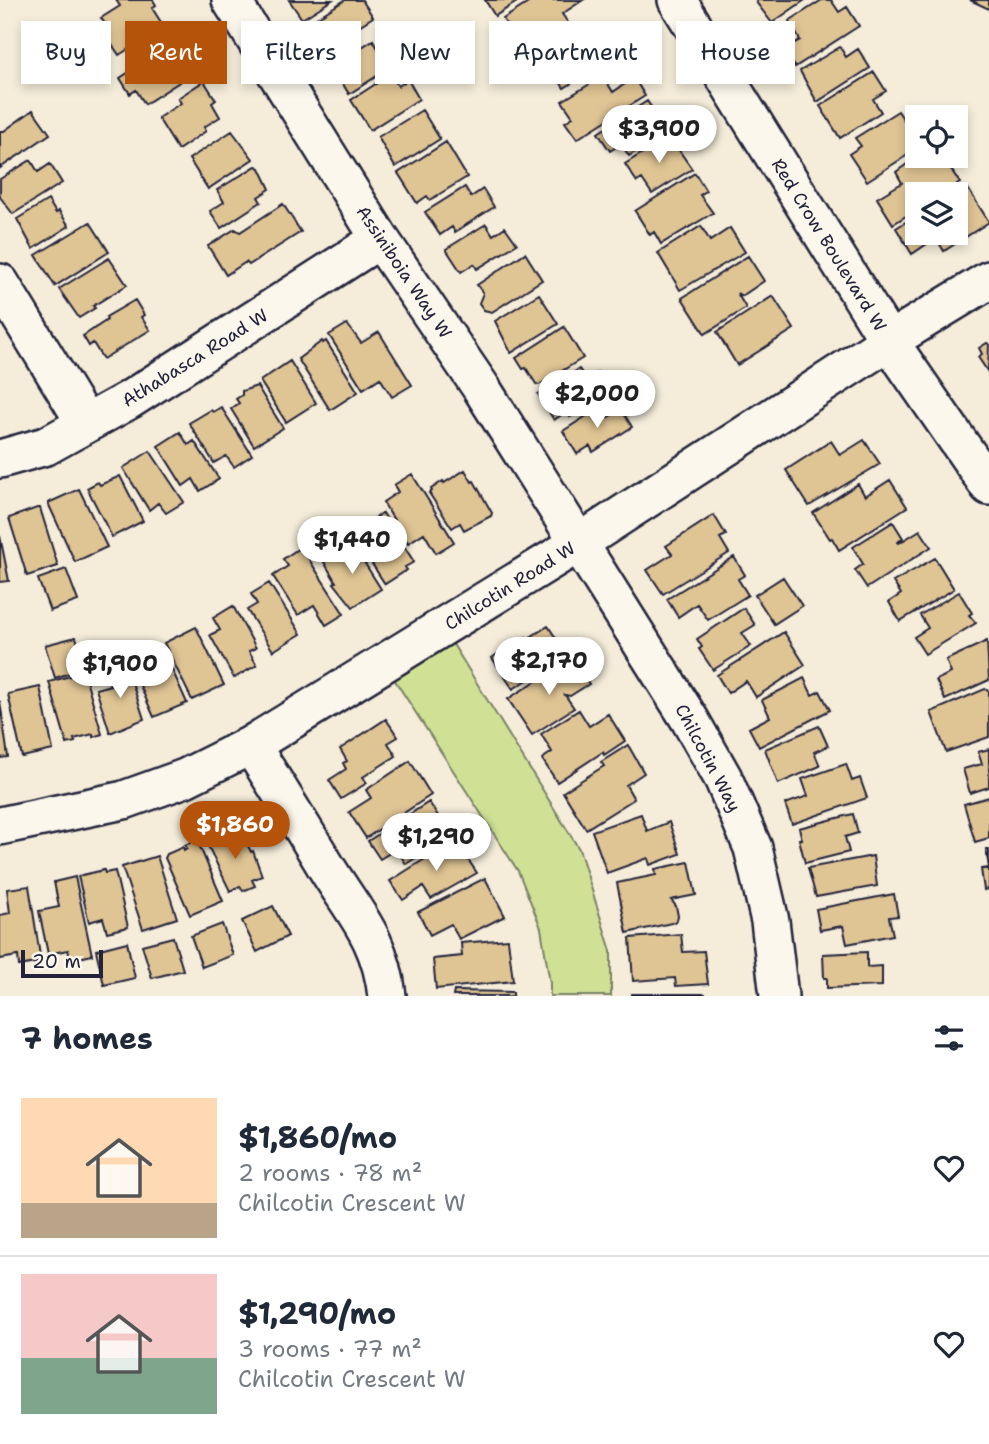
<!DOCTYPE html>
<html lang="en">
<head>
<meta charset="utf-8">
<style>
	body { margin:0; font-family:"Shantell Sans",sans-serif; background:#f2f2f3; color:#1f2937; height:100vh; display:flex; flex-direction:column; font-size:26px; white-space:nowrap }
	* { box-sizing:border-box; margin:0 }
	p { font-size:23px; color:#747a83 }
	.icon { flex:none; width:38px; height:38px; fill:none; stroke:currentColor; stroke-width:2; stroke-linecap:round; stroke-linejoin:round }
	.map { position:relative; height:996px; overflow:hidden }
	.panel { display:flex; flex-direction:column; background:#fff; flex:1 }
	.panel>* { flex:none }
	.guide { position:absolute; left:21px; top:21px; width:948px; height:63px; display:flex; gap:14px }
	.buttons { position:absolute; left:905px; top:105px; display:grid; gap:14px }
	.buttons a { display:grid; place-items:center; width:63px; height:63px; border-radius:0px; background:#fff; box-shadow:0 4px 10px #0003; font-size:35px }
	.scale { position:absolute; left:21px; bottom:18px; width:82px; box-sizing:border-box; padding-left:7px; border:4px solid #22223b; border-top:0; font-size:19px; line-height:24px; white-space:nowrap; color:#22223b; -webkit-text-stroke:5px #fbf7ec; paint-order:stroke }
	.price { position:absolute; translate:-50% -60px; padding:0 16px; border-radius:24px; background:#fff; color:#222; font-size:23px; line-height:46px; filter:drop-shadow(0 2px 4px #0008) }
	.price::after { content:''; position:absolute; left:50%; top:42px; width:21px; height:16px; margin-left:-10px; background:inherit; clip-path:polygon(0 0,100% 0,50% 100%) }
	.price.active { background:#b45309; color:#fff }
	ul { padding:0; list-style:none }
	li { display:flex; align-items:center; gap:21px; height:175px; padding:0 21px }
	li+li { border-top:2px solid #e0e1e3 }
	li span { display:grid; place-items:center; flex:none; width:196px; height:140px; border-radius:0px; color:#555 }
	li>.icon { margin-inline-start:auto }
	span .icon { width:84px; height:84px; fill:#fffc; stroke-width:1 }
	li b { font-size:30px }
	h2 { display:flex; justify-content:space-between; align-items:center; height:84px; padding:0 21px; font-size:30px }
	.chip { padding:0 24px; border-radius:0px; background:#fff; box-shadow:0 4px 10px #0003; font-size:24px; line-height:63px }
	.chip.active { background:#b45309; color:#fff }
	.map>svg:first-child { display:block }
	.green { fill:#d0e195; stroke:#798268; stroke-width:2 }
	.building { fill:#dfc494; stroke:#22223b; stroke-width:2 }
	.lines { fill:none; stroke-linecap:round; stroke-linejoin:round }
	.minor-casing { stroke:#22223b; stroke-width:42 }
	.minor { stroke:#fbf7ec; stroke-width:37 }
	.labels { text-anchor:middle; stroke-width:5; stroke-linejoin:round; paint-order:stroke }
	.street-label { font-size:18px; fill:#22223b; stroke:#fbf7ec }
</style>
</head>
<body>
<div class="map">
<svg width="989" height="996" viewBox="0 0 989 996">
	<rect width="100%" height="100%" fill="#f5edda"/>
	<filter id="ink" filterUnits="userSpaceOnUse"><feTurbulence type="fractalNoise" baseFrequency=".0143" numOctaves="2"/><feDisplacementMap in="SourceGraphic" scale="14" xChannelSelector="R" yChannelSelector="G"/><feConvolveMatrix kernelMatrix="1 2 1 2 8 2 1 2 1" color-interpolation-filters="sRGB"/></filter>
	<g filter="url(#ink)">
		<path class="green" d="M443,628L579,849L611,951V996H550V983L541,928L518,871L385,665Z"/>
		<path class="building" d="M116,0H153L156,5L152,8L164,27L119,55L103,31L108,28L101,18L120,6Z
			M289,0H332L302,19Z
			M345,0H362L373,17L324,48L315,33L311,36L304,26Z
			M485,0H520L495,16Z
			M533,0H583L562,14L569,24L525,53L503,19Z
			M758,0H805L772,23L756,2Z
			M822,0H831L839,12L847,7L859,26L795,67L784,49L800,40L789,21Z
			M970,0H989V9Z
			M603,27L619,53L564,88L543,54L578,31L584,40Z
			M179,40L198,70L145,104L136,90L130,94L120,78Z
			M373,40L379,50L389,43L400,61L349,94L332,66Z
			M840,47L846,57L858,49L870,68L817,102L800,71Z
			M874,72L886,91L873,99L881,112L840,138L820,106Z
			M391,74L398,86L408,80L419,99L370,130L351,100Z
			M603,76L613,92L634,78L645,96L577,139L565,122L573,117L562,101Z
			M204,81L216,100L212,103L220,117L204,127L206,131L178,150L158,118L181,103L178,98Z
			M647,101L668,131L629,156L621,144L610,151L598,133Z
			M33,110L50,134L0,168V131H4Z
			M422,110L440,139L395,167L378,137Z
			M898,111L908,126L917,120V149L867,181L849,154L861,146L855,138Z
			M232,131L253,159L208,189L189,159Z
			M669,136L692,169L652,194L642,179L637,182L625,164Z
			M446,142L467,177L430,200L427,196L417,203L398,173Z
			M918,156H942L960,183L941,194H917V209L893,224L877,198L902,183L896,172Z
			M31,160L38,172L50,164L62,183L13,214L0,197V179Z
			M256,166L260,168L270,189L258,197L261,202L221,228L210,211L224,202L217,190Z
			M695,173L706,191L700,195L713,213L661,244L654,232L650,235L635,211Z
			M465,187L471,197L483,189L494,207L455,232L452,227L440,235L425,212Z
			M967,187L989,222L944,251L936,238L912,254L896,228L917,215V233H956V195Z
			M48,200L56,213L59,211L69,226L33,249L17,219Z
			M283,204L301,232L249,265L246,262L226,275L208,246L235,229L240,232Z
			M90,222L109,252L55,286L36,255Z
			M486,224L493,235L505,227L517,244L477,269L474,264L461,272L446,249Z
			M701,226L710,241L730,228L745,252L680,290L658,253Z
			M525,253L542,280L492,312L484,310L479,303L483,293L477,285Z
			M748,256L764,281L742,296L737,293L746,308L705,334L682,298Z
			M109,258L127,285L93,306L95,308L79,318L59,289Z
			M539,294L558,324L511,353L495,321Z
			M773,296L794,329L737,365L717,332Z
			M135,300L144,315L141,317L150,330L103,359L93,343L89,346L83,336L107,320L106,317Z
			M347,324L361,343L379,332L412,385L392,397L380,378L363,389L329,335Z
			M564,327L583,358L539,385L536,384L526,368L523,369L516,358Z
			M322,341L323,343L326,341L358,392L330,410L298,359Z
			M987,343L989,344L988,372L978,357L982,354L979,348Z
			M290,361L316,403L286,422L260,381Z
			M579,369L586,379L598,372L611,391L570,417L567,411L554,420L538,394Z
			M257,386L283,428L254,446L231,409L239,403L236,399L242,395V391Z
			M602,406L608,417L621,409L632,427L593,452L590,446L577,454L563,431Z
			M221,407L252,455L234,467L226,456L214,463L189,423L211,410L213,412Z
			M180,432L188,445L194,441L219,479L200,491L193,479L183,486L158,446Z
			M864,440L880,464L809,506L786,470L831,441L840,455Z
			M150,451L184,502L166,513L158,503L149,510L123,468Z
			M465,470L472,482L474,481L492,513L491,516L464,530L460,523L452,528L429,493L432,491L431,489L443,481L444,483Z
			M412,474L454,542L436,553L424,533L408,543L383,502L398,492L394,485Z
			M120,476L143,521L112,537L87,488L98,482L100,485Z
			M890,480L907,507L839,550L832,538L830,539L813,513L858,484L865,496Z
			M79,489L107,547L75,562L48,503Z
			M37,508H40L58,566L27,576L9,518Z
			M383,513L414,562L405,567L407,570L385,584L360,545L372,537L364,525Z
			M714,515L726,535L720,538L729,553L663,594L647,570L672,554L666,546Z
			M893,522L903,538L898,542L899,543L920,530L931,547L867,588L855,570L863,564L853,547Z
			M0,536L9,581L0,582Z
			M352,543L381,589L353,607L334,583L336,582L324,562Z
			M301,547L344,614L326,625L314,605L298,615L273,576L288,566L283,559Z
			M734,557L745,575L738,579L748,595L708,620L697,604L678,617L667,599Z
			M935,558L954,589L900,621L889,602L901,594L893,582Z
			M66,569L78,601L50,611L38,579Z
			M783,577L802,606L774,624L755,595Z
			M269,583L301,634L273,651L247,610L257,604L251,594Z
			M959,592L972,613L969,615L976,623L925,654L914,637L928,628L920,615Z
			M233,606L256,648L249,651L257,665L234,678L210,635L220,630L213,618Z
			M744,608L755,625L742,633L751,646L713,670L699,649L702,647L697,639Z
			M548,626L567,655L513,689L492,658L514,642L515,644L526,637L527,639Z
			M196,627L224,685L192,700L164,643Z
			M784,632L805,665L756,697L746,681L728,693L717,675Z
			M76,637L85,668L55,678L45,645Z
			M987,641L989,680L945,700L936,680L951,673L946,660Z
			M162,647L187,703L154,717L134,672L147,667L142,656Z
			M572,658L589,684L570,696L565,695L574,708L532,735L508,699Z
			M126,664L144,719L110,733L96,689L110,685L105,671Z
			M84,672L102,734L93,737V734L74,739L75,742L67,744L49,682Z
			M804,678L812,695L820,691L830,710L759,747L749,728L770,717L762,700Z
			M40,687L53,750L22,757L8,694Z
			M985,689L989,691V737L946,752L931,712Z
			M0,701L8,757L0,758Z
			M579,710L589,726L608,714L625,741L604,755L603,752L557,782L542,759L552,752L541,734Z
			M386,719L398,737L388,743L396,756L363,777L367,783L341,799L329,780L346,769L343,763L347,761L340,749Z
			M819,726L828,746L814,752L820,766L778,784L765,749Z
			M628,745L644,773L626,785L634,799L586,829L563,792L604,766L601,762Z
			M989,749V787L970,793L963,769L982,764L978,752Z
			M410,761L431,795L366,838L349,812L371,798L366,790Z
			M846,764L852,781L860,778L867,798L792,824L785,804L808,796L802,779Z
			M989,797V838L975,842L964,804Z
			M429,802L451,836L406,864L397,850L398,848L380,859L368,841Z
			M641,814L647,831L669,822L680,854L650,865L648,858L607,873L592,831Z
			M853,814L858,833L845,837L849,852L805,863L799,839H802L799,828Z
			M239,828L251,852L253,851L262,876L252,880L255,886L243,891L240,886L230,891L207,844Z
			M197,840L223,901L190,915L165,858L167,854L183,847L184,850L187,848L185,845Z
			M455,840L477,873L431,899L423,887L403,900L390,881Z
			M986,849H989V889L984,890L981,869L989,868Z
			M157,856L177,918L143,929L122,867Z
			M873,856L877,886L816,897L808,868Z
			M689,862L696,895L671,900L676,906L678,916L676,922L627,933L617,883L656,875L655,869Z
			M104,870L105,873L115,871L128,927L107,932L103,918L89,922L78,876Z
			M75,877L92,955L71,960L68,950L48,954L39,911L59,907L54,882Z
			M485,878L505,916L459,939L451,924L430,935L418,912Z
			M29,886L41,962L19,966L18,956L0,959V915L10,913L7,889Z
			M894,894L898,916L889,917L893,935L847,944L843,926L820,930L816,909Z
			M273,906L288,936L257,952L242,921Z
			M222,924L233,955L202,967L191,936Z
			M681,934L683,952L704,951L708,984L676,986L675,978L633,981L630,938Z
			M173,937L183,970L152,978L142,945Z
			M508,939L513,981L436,989L433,959L462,956L461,943Z
			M127,942L135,978L104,985L96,950Z
			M867,952V967L882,966V986L827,988V978H824L823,954Z
			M454,991L513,992V996H453Z
			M632,994H705V996H632Z"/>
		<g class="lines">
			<g class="minor-casing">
				<path id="minor" d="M231,0L380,239L482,389L690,720L723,778L753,848L770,921L779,996
					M677,0L889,341L989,486
					M0,283L86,424
					M0,459L46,446L129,400L380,239
					M251,745C277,787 303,828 328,870C356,915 381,940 387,996
					M0,826L124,800L185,778L251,745L579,543L889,341L989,280"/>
			</g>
			<use href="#minor" class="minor"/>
		</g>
	</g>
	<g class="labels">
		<g class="street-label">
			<text transform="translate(829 245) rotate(58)" y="6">Red Crow Boulevard W</text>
			<text transform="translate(404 272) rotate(56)" y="6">Assiniboia Way W</text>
			<text transform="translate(195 358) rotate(-32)" y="6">Athabasca Road W</text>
			<text transform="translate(510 586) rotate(-32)" y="6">Chilcotin Road W</text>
			<text transform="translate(708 758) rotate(62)" y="6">Chilcotin Way</text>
		</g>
	</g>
</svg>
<div class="buttons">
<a><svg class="icon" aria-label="locate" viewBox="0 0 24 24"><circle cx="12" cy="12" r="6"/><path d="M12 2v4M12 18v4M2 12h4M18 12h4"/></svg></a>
<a><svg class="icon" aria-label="layers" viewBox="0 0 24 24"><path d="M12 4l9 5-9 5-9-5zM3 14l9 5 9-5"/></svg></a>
</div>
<div class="scale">20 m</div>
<b class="price" style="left:659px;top:165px">$3,900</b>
<b class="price" style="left:597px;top:430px">$2,000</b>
<b class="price" style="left:352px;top:576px">$1,440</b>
<b class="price" style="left:549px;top:697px">$2,170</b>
<b class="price" style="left:120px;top:700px">$1,900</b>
<b class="price active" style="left:235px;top:861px">$1,860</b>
<b class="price" style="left:436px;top:873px">$1,290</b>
<div class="guide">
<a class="chip">Buy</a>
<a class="chip active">Rent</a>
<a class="chip">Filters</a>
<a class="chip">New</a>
<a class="chip">Apartment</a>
<a class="chip">House</a>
</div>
</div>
<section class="panel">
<h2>7 homes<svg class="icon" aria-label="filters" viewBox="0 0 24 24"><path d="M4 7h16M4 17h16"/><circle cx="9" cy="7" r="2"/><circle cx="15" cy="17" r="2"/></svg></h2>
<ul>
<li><span style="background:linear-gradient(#ffd9b3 75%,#b9a48a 0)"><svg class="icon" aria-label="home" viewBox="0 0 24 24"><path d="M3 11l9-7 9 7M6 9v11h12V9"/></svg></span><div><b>$1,860/mo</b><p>2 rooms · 78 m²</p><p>Chilcotin Crescent W</p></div><svg class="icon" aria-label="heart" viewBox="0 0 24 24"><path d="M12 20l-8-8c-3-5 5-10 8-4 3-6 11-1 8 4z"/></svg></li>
<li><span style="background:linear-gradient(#f6c9c9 60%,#7fa58c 0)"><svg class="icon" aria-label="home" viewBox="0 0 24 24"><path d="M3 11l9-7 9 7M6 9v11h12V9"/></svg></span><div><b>$1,290/mo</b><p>3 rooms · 77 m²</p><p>Chilcotin Crescent W</p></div><svg class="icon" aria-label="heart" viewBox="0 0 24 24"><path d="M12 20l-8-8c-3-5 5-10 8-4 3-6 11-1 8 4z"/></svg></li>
</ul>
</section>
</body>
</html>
